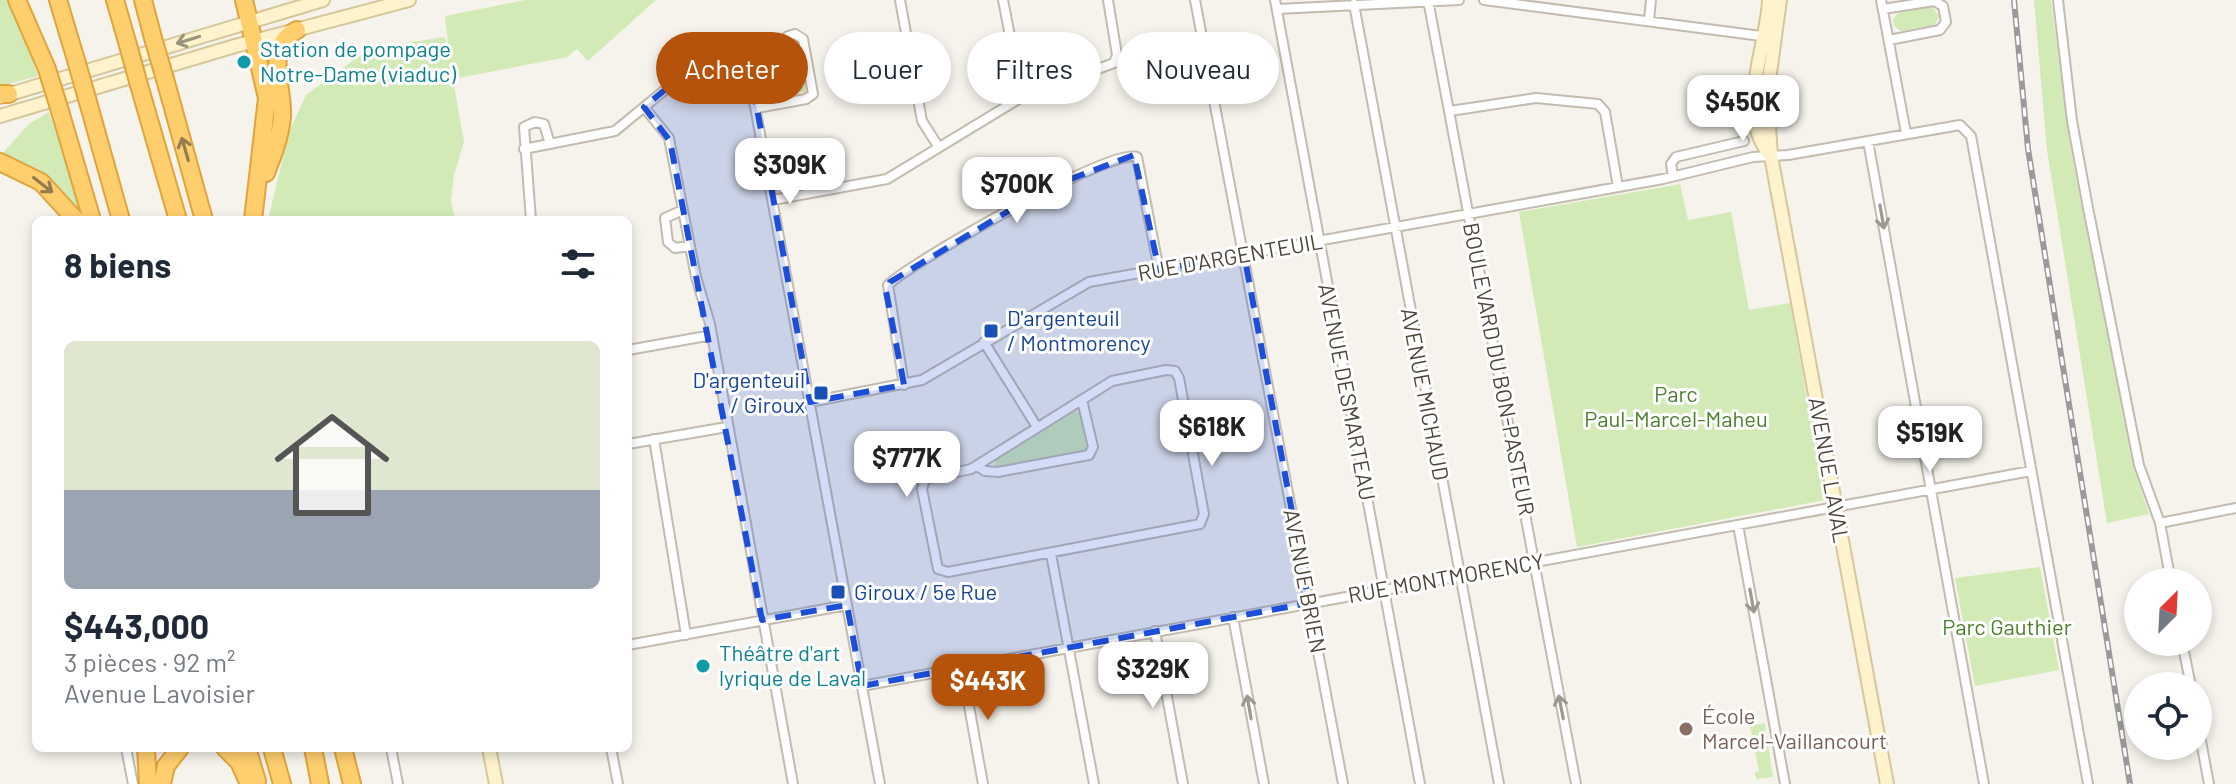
<!DOCTYPE html>
<html lang="fr">
<head>
<meta charset="utf-8">
<style>
	body { margin:0; font-family:Barlow,sans-serif; background:#f2f2f3; color:#1f2937; height:100vh; display:flex; flex-direction:column; font-size:30px; white-space:nowrap }
	* { box-sizing:border-box; margin:0 }
	p { font-size:26px; color:#747a83 }
	.icon { flex:none; width:44px; height:44px; fill:none; stroke:currentColor; stroke-width:2; stroke-linecap:round; stroke-linejoin:round }
	.map { position:relative; flex:1; overflow:hidden }
	.details { position:absolute; left:32px; top:216px; width:600px; height:536px; display:flex; flex-direction:column; background:#fff; border-radius:12px; box-shadow:0 4px 12px #0003 }
	.details>* { flex:none }
	.top-card { position:absolute; left:656px; top:32px; width:760px; height:72px; display:flex; gap:16px }
	.needle { width:52px; rotate:24deg }
	.tools { position:absolute; left:2124px; top:568px; display:grid; gap:16px }
	.tools a { display:grid; place-items:center; width:88px; height:88px; border-radius:50%; background:#fff; box-shadow:0 4px 12px #0003; font-size:40px }
	.price { position:absolute; translate:-50% -68px; padding:0 18px; border-radius:16px; background:#fff; color:#222; font-size:26px; line-height:52px; filter:drop-shadow(0 2px 4px #0008) }
	.price::after { content:''; position:absolute; left:50%; top:48px; width:24px; height:18px; margin-left:-12px; background:inherit; clip-path:polygon(0 0,100% 0,50% 100%) }
	.price.active { background:#b45309; color:#fff }
	ul { padding:0; list-style:none }
	li { display:grid; align-content:center; gap:16px; height:424px; padding:0 32px }
	li span { display:grid; place-items:center; height:248px; border-radius:12px; color:#555 }
	li>.icon { margin-inline-start:auto }
	span .icon { width:144px; height:144px; fill:#fffc; stroke-width:1 }
	li b { font-size:34px }
	h2 { display:flex; justify-content:space-between; align-items:center; height:96px; padding:0 32px; font-size:34px }
	.tag { padding:0 28px; border-radius:36px; background:#fff; box-shadow:0 4px 12px #0003; font-size:28px; line-height:72px }
	.tag.active { background:#b45309; color:#fff }
	.map>svg:first-child { display:block }
	.green { fill:#d2eab5 }
	.lines { fill:none; stroke-linecap:round; stroke-linejoin:round }
	.street-casing { stroke:#c2bbae; stroke-width:12 }
	.secondary-casing { stroke:#d6c79b; stroke-width:16 }
	.highway-casing { stroke:#e0a43c; stroke-width:20 }
	.street { stroke:#fff; stroke-width:8 }
	.secondary { stroke:#fff3cd; stroke-width:12 }
	.highway { stroke:#ffcf6e; stroke-width:16 }
	.rail-casing { stroke:#9a9a9a; stroke-width:6 }
	.rail { stroke:#fff; stroke-width:3; stroke-dasharray:9; stroke-linecap:butt }
	.highway-bridge-casing { stroke:#e0a43c; stroke-width:20; stroke-linecap:butt }
	.highway-bridge { stroke:#ffcf6e; stroke-width:16 }
	.oneway { stroke:#9c937c }
	.oneway2 { stroke:#937c4e }
	.oneway3 { stroke:#9c9892 }
	.marked { fill:#1d4ed8; fill-opacity:0.2; stroke:#1d4ed8; stroke-width:6; stroke-dasharray:16 10; stroke-linejoin:round }
	.culture-dot { fill:#0f9aa8; stroke:#fff; stroke-width:3 }
	.transit-dot { fill:#1a4fb4; stroke:#fff; stroke-width:3 }
	.education-dot { fill:#8d6e63; stroke:#fff; stroke-width:3 }
	.labels { text-anchor:middle; stroke-width:6; stroke-linejoin:round; paint-order:stroke }
	.culture-label { font-size:22px; fill:#0d838f; stroke:#fff; text-anchor:start }
	.street-label { font-size:22px; fill:#4b4439; stroke:#fff }
	.transit-label { font-size:22px; fill:#164399; stroke:#fff; text-anchor:start }
	.park-label { font-size:22px; fill:#4a7f2a; stroke:#fff }
	.education-label { font-size:22px; fill:#785e54; stroke:#fff; text-anchor:start }
</style>
</head>
<body>
<div class="map">
<svg width="2236" height="784" viewBox="0 0 2236 784">
	<rect width="100%" height="100%" fill="#f6f3ec"/>
	<path class="green" d="M0,0H11L38,76L0,86Z
		M525,0H656L588,61L577,49L567,57L453,79L464,142L454,175L451,200L455,220H268L289,132L306,95L362,54L379,47L445,37L450,61L445,16Z
		M2034,0H2051L2071,151L2133,466L2149,514L2107,523L2047,150Z
		M1932,7L1939,16L1935,25L1901,31L1894,26L1893,19L1898,13Z
		M793,43L799,47L806,91L762,99L750,83L751,74Z
		M49,112L85,218L0,157V151L3,153L29,124Z
		M1680,184L1688,220L1731,212L1749,310L1790,303L1825,500L1577,547L1519,212Z
		M1074,411L1082,412L1089,447L1086,452L995,467V460Z
		M2040,567L2059,670L1975,686L1955,578Z
		M1765,723L1773,777L1756,779L1755,772L1759,771L1750,726Z"/>
	<g class="lines">
		<g class="street-casing">
			<path id="street" d="M900,0L922,121L938,146
				M1003,0L1022,97
				M1195,0L1343,784
				M1275,0L1420,784
				M1428,0L1576,784
				M1484,0L1769,37
				M1881,0L1906,133
				M2058,0L2072,121L2088,208L2139,465L2160,523L2171,582
				M1354,4L1499,784
				M1277,9L1459,0
				M1883,9L1934,1L1943,6L1946,22L1940,30L1889,40
				M1649,20L1651,0
				M738,76L788,36L795,34L803,39L813,94L806,99L757,108
				M644,107L669,138L696,277L710,324L793,784
				M1450,111L1536,98L1598,104L1605,112L1618,187
				M1868,141L1984,784
				M524,149L615,131L711,52L719,53L753,96L880,784
				M1673,176L1671,164L1676,157L1744,141
				M773,200L887,179L1022,97L1114,63L1117,55L1108,0
				M683,210L665,218L668,242L675,248L690,246
				M531,220L524,127L535,122L544,124L550,144
				M984,342L1037,427
				M628,350L712,335
				M1166,370L1175,371L1179,378L1204,514L1200,524L948,572L938,569L922,489L925,479L971,469L1112,381Z
				M904,385L888,285C910,263 1114,146 1137,157L1159,270
				M810,402L922,380L1089,282L1663,179L1753,157L1788,155L1960,125L1971,136L2088,784
				M654,439L686,635
				M628,444L727,427
				M977,466L985,471L998,472L1089,455L1093,447L1082,400
				M2160,523L2236,508
				M1738,525L1785,784
				M1051,554L1094,784
				M1233,617L1264,784
				M1155,631L1183,784
				M2182,642L2191,686
				M628,645L847,605
				M962,667L983,784
				M862,686L2031,471
				M2198,725L2209,784
				M126,748L133,784
				M391,748L398,784
				M611,748L618,784"/>
		</g>
		<g class="secondary-casing">
			<path id="secondary" d="M1769,0C1767,49 1734,113 1771,156
				M1780,0L1767,95L1771,156L1887,784
				M0,97L323,0
				M0,116L235,46L409,0
				M489,748L496,784"/>
		</g>
		<g class="highway-casing">
			<path id="highway" d="M17,0L47,69
				M58,0L76,60
				M115,0L128,45
				M143,0L153,38
				M244,0L267,98L253,220
				M165,79L204,220
				M139,85L178,220
				M0,94H9
				M88,102L121,220
				M60,111L92,220
				M0,162L41,182L76,220
				M266,173C273,155 280,137 282,117C284,87 263,47 297,30
				M146,748L148,784
				M225,748L239,762L249,784
				M247,748L257,781
				M272,748L282,784
				M313,748L320,784
				M343,748L352,784
				M162,784L166,766L180,748"/>
		</g>
		<use href="#street" class="street"/>
		<use href="#secondary" class="secondary"/>
		<use href="#highway" class="highway"/>
		<g class="rail-casing">
			<path id="rail" d="M2014,0L2028,149L2130,784"/>
		</g>
		<use href="#rail" class="rail"/>
		<g class="highway-bridge-casing">
			<path id="highway-bridge" d="M153,38L165,79
				M128,45L139,85
				M76,60L88,102
				M47,69L60,111"/>
		</g>
		<use href="#highway-bridge" class="highway-bridge"/>
	</g>
	<defs><path id="oneway-shaft" d="M-6 0H5M1.5-3L5.5 0L1.5 3" fill="none" stroke-width="1.6" stroke-linecap="round" stroke-linejoin="round" transform="scale(2)"/></defs>
	<use class="oneway" href="#oneway-shaft" transform="translate(188 40) rotate(163)"/>
	<g class="oneway2">
		<use href="#oneway-shaft" transform="translate(185 149) rotate(-106)"/>
		<use href="#oneway-shaft" transform="translate(43 185) rotate(38)"/>
	</g>
	<g class="oneway3">
		<use href="#oneway-shaft" transform="translate(1882 217) rotate(80)"/>
		<use href="#oneway-shaft" transform="translate(1752 601) rotate(80)"/>
		<use href="#oneway-shaft" transform="translate(1249 707) rotate(-100)"/>
		<use href="#oneway-shaft" transform="translate(1561 707) rotate(-101)"/>
	</g>
	<path class="marked" d="M711,52L756,103L810,402L904,385L886,291L890,282L1047,188L1134,155L1159,270L1244,254L1309,603L862,686L847,605L762,620L670,141L644,107Z"/>
	<g class="culture-dot">
		<circle cx="244" cy="62" r="8"/>
		<circle cx="703" cy="666" r="8"/>
	</g>
	<g class="transit-dot">
		<rect x="983" y="323" width="16" height="16" rx="4"/>
		<rect x="813" y="385" width="16" height="16" rx="4"/>
		<rect x="830" y="584" width="16" height="16" rx="4"/>
	</g>
	<circle class="education-dot" cx="1686" cy="729" r="8"/>
	<g class="labels">
		<g class="culture-label">
			<text x="260" y="57">Station de pompage<tspan x="260" dy="25">Notre-Dame (viaduc)</tspan></text>
			<text x="719" y="661">Théâtre d'art<tspan x="719" dy="25">lyrique de Laval</tspan></text>
		</g>
		<g class="street-label">
			<text transform="translate(1230 257) rotate(-10)" y="8">RUE D'ARGENTEUIL</text>
			<text transform="translate(1499 369) rotate(79)" y="8">BOULEVARD DU BON-PASTEUR</text>
			<text transform="translate(1347 392) rotate(79)" y="8">AVENUE DESMARTEAU</text>
			<text transform="translate(1425 394) rotate(79)" y="8">AVENUE MICHAUD</text>
			<text transform="translate(1829 470) rotate(80)" y="8">AVENUE LAVAL</text>
			<text transform="translate(1446 578) rotate(-10)" y="8">RUE MONTMORENCY</text>
			<text transform="translate(1305 581) rotate(79)" y="8">AVENUE BRIEN</text>
		</g>
		<g class="transit-label">
			<text x="1007" y="326">D'argenteuil<tspan x="1007" dy="25">/ Montmorency</tspan></text>
			<text x="805" y="388" text-anchor="end">D'argenteuil<tspan x="805" dy="25">/ Giroux</tspan></text>
			<text x="854" y="600">Giroux / 5e Rue</text>
		</g>
		<g class="park-label">
			<text x="1676" y="402">Parc<tspan x="1676" dy="25">Paul-Marcel-Maheu</tspan></text>
			<text x="2007" y="635">Parc Gauthier</text>
		</g>
		<g class="education-label">
			<text x="1702" y="724">École<tspan x="1702" dy="25">Marcel-Vaillancourt</tspan></text>
		</g>
	</g>
</svg>
<div class="tools">
<a><svg class="needle" viewBox="-14 -14 28 28"><path d="M0-13l5 13h-10z" fill="#e53935"/><path d="M0 13l5-13h-10z" fill="#747a83"/></svg></a>
<a><svg class="icon" aria-label="locate" viewBox="0 0 24 24"><circle cx="12" cy="12" r="6"/><path d="M12 2v4M12 18v4M2 12h4M18 12h4"/></svg></a>
</div>
<b class="price" style="left:1743px;top:143px">$450K</b>
<b class="price" style="left:790px;top:206px">$309K</b>
<b class="price" style="left:1017px;top:225px">$700K</b>
<b class="price" style="left:1212px;top:468px">$618K</b>
<b class="price" style="left:1930px;top:474px">$519K</b>
<b class="price" style="left:907px;top:499px">$777K</b>
<b class="price" style="left:1153px;top:710px">$329K</b>
<b class="price active" style="left:988px;top:722px">$443K</b>
<div class="top-card">
<a class="tag active">Acheter</a>
<a class="tag">Louer</a>
<a class="tag">Filtres</a>
<a class="tag">Nouveau</a>
</div>
<section class="details">
<h2>8 biens<svg class="icon" aria-label="filters" viewBox="0 0 24 24"><path d="M4 7h16M4 17h16"/><circle cx="9" cy="7" r="2"/><circle cx="15" cy="17" r="2"/></svg></h2>
<ul>
<li><span style="background:linear-gradient(#dfe7d0 60%,#9aa5b1 0)"><svg class="icon" aria-label="home" viewBox="0 0 24 24"><path d="M3 11l9-7 9 7M6 9v11h12V9"/></svg></span><div><b>$443,000</b><p>3 pièces · 92 m²</p><p>Avenue Lavoisier</p></div></li>
</ul>
</section>
</div>
</body>
</html>
